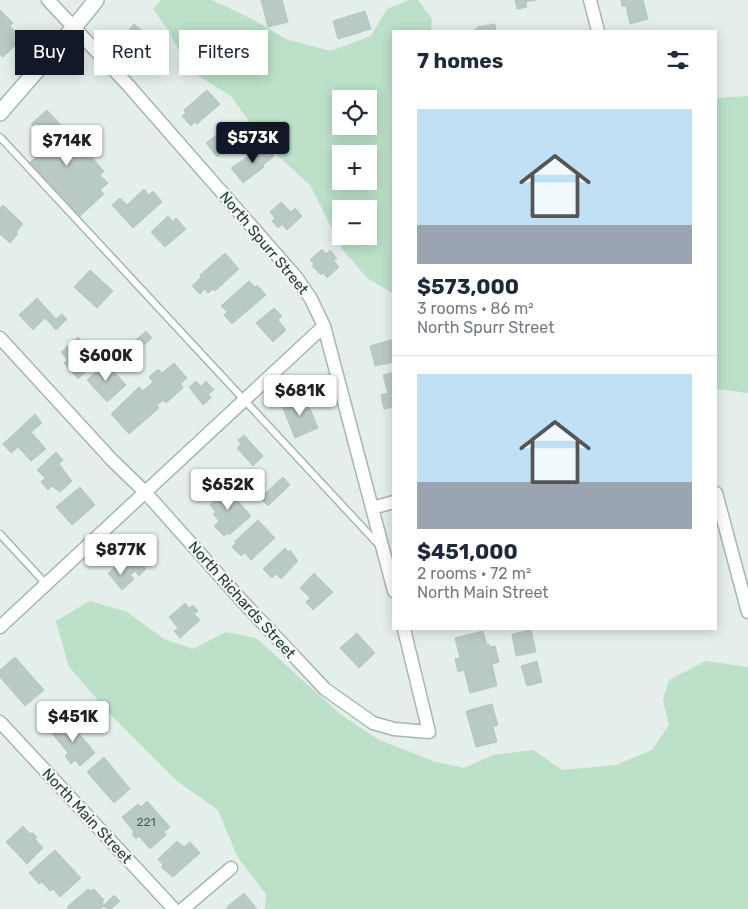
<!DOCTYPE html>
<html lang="en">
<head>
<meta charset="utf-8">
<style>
	body { margin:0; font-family:Rubik,sans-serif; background:#f6f6f7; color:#1f2937; height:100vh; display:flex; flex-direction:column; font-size:19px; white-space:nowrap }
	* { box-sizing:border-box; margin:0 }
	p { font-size:16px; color:#747a83 }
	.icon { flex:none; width:28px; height:28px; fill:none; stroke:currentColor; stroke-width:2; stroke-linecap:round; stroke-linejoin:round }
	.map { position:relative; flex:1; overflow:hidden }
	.panel { position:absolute; left:392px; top:30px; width:325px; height:600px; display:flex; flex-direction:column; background:#fff; border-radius:0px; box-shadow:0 2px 12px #0003 }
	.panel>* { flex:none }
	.hud { position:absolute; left:15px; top:30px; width:302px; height:45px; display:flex; gap:10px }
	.buttons { position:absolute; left:332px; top:90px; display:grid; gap:10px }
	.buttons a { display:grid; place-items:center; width:45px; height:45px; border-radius:0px; background:#fff; box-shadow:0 2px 12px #0003; font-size:25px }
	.price { position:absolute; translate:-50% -42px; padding:0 11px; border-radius:5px; background:#fff; color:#222; font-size:16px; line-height:32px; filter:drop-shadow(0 1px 2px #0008) }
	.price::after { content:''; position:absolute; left:50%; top:30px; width:15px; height:11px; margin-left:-8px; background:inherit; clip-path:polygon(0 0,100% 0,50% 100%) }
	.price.active { background:#111827; color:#fff }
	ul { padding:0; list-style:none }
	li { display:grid; align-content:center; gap:10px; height:265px; padding:0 25px }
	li+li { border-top:1px solid #e0e1e3 }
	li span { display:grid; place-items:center; height:155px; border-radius:0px; color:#555 }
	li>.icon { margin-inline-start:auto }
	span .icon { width:90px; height:90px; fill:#fffc; stroke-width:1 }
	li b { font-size:21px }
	h2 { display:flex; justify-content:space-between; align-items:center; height:60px; padding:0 25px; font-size:21px }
	.chip { padding:0 18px; border-radius:0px; background:#fff; box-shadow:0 2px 12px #0003; font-size:18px; line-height:45px }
	.chip.active { background:#111827; color:#fff }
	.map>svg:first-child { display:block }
	.green { fill:#bce0c8; fill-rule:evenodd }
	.building { fill:#b9c9c4; stroke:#b6c8c2 }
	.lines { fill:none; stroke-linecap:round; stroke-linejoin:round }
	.service-casing { stroke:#a6b7b2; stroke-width:9 }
	.minor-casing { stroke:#a6b7b2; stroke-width:15 }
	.secondary-casing { stroke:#a2bbb3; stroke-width:18 }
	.service { stroke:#fff; stroke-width:6 }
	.minor { stroke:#fff; stroke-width:12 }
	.secondary { stroke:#fff; stroke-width:15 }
	.labels { text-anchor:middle; stroke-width:4; stroke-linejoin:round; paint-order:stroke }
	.number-label { font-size:12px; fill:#48635d }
	.street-label { font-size:15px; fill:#22413b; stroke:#f5faf8 }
</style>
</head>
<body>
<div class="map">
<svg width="748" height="909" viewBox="0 0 748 909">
	<rect width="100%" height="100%" fill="#e4eeea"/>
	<path class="green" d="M161,0H212L252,19L288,40L331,51L371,36L387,9L409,0H418L432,19L431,31H394V294L367,278L343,250L310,185L266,145L231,96L190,71L168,30L153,9ZM341,99H369V126H341ZM341,154H369V181H341ZM341,209H369V236H341Z
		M748,96V393L716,389V98Z
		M90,601L127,612L164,639L193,649L226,632L256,638L340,714L379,740L436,762L464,768L493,755L533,750L562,770L616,765L652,750L669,725L663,700L669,680L706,661L748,667V909H265L266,894L237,856L218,810L177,781L112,716L69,667L56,621Z"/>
	<path class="building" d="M261,0H282L288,22L268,27Z
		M515,0H536L526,2L527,7L517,9Z
		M621,0H643L648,19L630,24L626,6H622Z
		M0,10L13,23L10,26L22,39L3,57L0,55Z
		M365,11L371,29L338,39L333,21Z
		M134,24L153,40L155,37L164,44L142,70L114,48Z
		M495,24L496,31H470L477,29V27Z
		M207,90L220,104L197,124L195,122L191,126L182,116L186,113L184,110Z
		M47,110L104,171L100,175L108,183L100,190L104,194L78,218L28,164L50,145L31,124Z
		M230,124L241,138L217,157L206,143Z
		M266,145L274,156L263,165L264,167L243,183L231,168Z
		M144,189L149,195L153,191L162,202L133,228L112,205L120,198L127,205Z
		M281,202L291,212L295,208L302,216L287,230L282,224L278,228L272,221L275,218L270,212Z
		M3,205L23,224L16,232L18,234L10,243L0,234V208Z
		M168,216L173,222L176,218L186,229L165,247L151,232Z
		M322,249L326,254L330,250L337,258L334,261L339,267L327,278L323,273L321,275L312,266L314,264L310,260Z
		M225,253L239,269L215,291L213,289L208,293L205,289L200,294L192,286L201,277L200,275Z
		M90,270L113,291L97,308L74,287Z
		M249,281L255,287L257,285L266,295L232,324L224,315L227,312L221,306Z
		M37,298L56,319L62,314L67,319L56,330L45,318L33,330L19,315Z
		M274,308L282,316L278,320L286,330L273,342L256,323Z
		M146,331L152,338L135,353L129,346Z
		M78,337L86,345L90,341L103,356L78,379L64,363L67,360L61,352Z
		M394,339V362L375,366L370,346Z
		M106,363L126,385L107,402L87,380Z
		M174,363L187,378L181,384L183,388L166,403L163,400L157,405L159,408L129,434L111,414L139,387L143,391L153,382L149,377L158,369L162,373Z
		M394,372V407L384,409L381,395L388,393L383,375Z
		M196,381L201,386L206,381L214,390L208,394L211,398L203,405L189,387Z
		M305,397L318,428L295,438L282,406Z
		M35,414L42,423L31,432L46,449L31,461L18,447L11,453L3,444Z
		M244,435L263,456L253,466L237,448L241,444L238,440Z
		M56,452L63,460L59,464L72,481L60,492L52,486L48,490L41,482L45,478L37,470Z
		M283,477L290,485L268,506L260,498Z
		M223,484L251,516L229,535L228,533L224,536L214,526L219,521L213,514L216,512L210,505L217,498L213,493Z
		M80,487L95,505L72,525L56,507Z
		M258,520L275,538L251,560L245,553L241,556L232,547L236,543L234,542Z
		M133,538L141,547L137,550L146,562L143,565L146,569L139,576L135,571L131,575L113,554Z
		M285,548L288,552L290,550L298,561L281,579L276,574L272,578L263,569Z
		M120,563L134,579L122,590L108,573Z
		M314,573L333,592L313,610L306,602L310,598L300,588Z
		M185,603L189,608L193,605L198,611L194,614L200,620L180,638L174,631L178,628L169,617Z
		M531,630L536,652L516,656L512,634Z
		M483,631L487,645L489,644L490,647L495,646L499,662L492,664L497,686L470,693L464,670L458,672L455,659L460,658L455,638Z
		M357,633L375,653L359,668L340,648Z
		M15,657L44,690L25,706L0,677V670Z
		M537,661L542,682L527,686L521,666Z
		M492,704L498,725L493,727L497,742L476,747L466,711Z
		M67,719L95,753L80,766L75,760L71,764L65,756L68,753L51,732Z
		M104,757L130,789L114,803L87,772Z
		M147,801L170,827L164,832L166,835L150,849L139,836L136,839L132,834L134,832L122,817L138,804L141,807Z
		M23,826L30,834L32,832L37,837L35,839L43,848L27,864L6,842Z
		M177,841L184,847L190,842L200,853L173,877L161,867L163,865L158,859Z
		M55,850L81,878L60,897L53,889L50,891L42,882L39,884L29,873Z
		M88,889L91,891L94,889L104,900L102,902L104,905L114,895L120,901L111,909H107L104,906L100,909H69L67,907Z
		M244,893L257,909H226L228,906Z"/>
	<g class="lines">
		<g class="service-casing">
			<path id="service" d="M0,137L378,544
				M0,534L46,584"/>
		</g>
		<g class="minor-casing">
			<path id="minor" d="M48,0L128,85L296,277L311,299L324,326L394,591
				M590,0L598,31
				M0,338L112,460L145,492L244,603L325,689L373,723L394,729L429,732L404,629
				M716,493L748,612
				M372,508L394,502
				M0,627L324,326
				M0,722L174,909
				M183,909L231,868"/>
		</g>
		<g class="secondary-casing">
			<path id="secondary" d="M0,113C32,75 66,39 96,0"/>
		</g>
		<use href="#service" class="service"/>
		<use href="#minor" class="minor"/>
		<use href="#secondary" class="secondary"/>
	</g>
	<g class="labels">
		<g class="number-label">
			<text x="146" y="826">221</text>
		</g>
		<g class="street-label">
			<text transform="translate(264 243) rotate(50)" y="5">North Spurr Street</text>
			<text transform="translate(242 600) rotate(48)" y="5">North Richards Street</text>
			<text transform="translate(87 816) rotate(47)" y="5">North Main Street</text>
		</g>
	</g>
</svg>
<div class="buttons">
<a><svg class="icon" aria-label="locate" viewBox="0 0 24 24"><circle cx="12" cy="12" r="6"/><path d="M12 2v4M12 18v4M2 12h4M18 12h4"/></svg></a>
<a>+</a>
<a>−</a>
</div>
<b class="price active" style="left:253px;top:164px">$573K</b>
<b class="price" style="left:67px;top:167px">$714K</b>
<b class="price" style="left:106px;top:382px">$600K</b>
<b class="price" style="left:300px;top:417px">$681K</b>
<b class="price" style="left:228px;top:511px">$652K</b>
<b class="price" style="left:121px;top:576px">$877K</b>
<b class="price" style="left:73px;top:743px">$451K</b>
<div class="hud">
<a class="chip active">Buy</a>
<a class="chip">Rent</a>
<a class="chip">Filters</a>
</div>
<section class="panel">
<h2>7 homes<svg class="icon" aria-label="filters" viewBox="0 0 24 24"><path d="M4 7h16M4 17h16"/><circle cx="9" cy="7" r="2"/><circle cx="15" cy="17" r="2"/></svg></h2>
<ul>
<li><span style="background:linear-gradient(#bfe0f5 75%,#9aa5b1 0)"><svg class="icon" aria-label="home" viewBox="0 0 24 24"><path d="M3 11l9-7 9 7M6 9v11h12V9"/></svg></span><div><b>$573,000</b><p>3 rooms · 86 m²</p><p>North Spurr Street</p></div></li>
<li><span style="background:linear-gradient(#bfe0f5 70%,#9aa5b1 0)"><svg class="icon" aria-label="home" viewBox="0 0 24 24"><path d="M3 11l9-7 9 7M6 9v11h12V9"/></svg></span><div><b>$451,000</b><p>2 rooms · 72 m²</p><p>North Main Street</p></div></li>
</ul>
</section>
</div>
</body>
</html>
